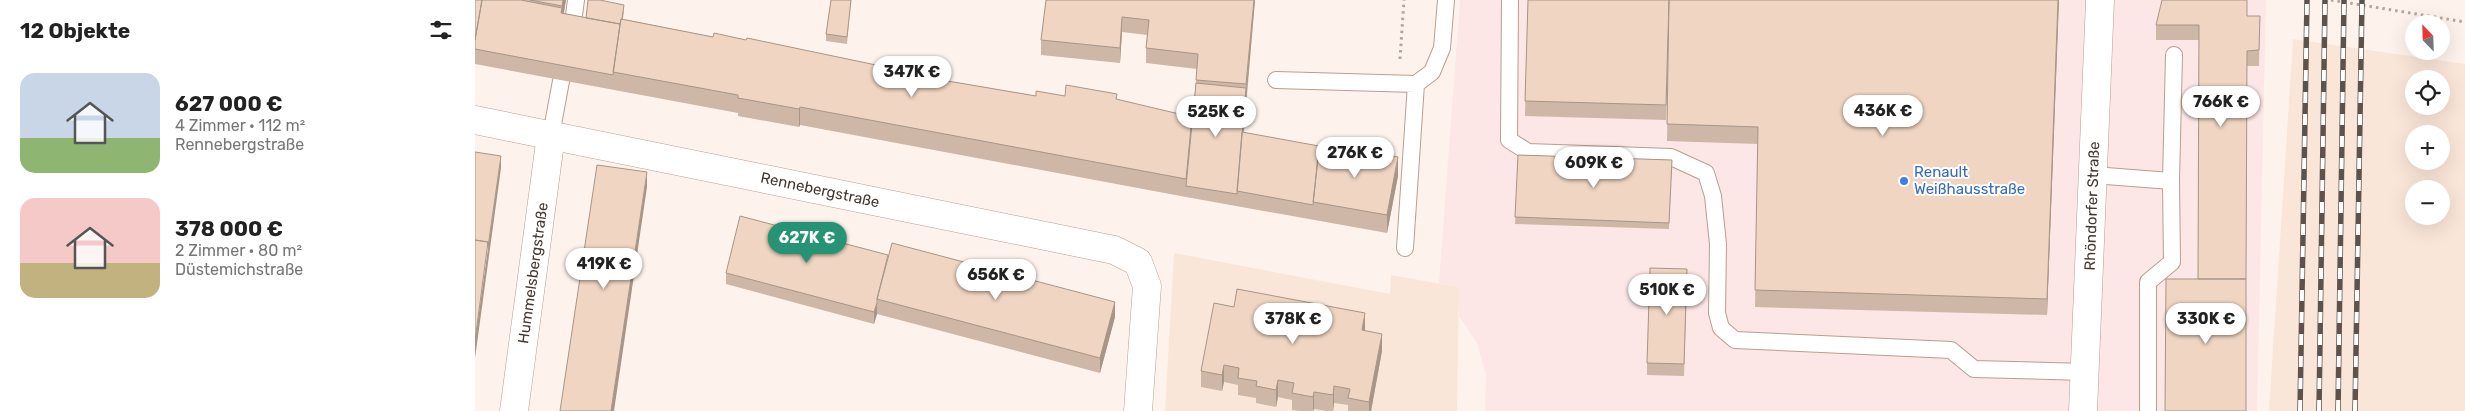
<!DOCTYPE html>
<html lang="de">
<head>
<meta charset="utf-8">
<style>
	body { margin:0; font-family:Rubik,sans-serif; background:#f6f6f6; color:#222; height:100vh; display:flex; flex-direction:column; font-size:19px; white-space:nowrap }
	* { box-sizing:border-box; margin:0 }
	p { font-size:16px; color:#767676 }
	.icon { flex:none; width:28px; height:28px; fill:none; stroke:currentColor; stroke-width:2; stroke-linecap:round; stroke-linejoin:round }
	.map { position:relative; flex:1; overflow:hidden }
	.sheet { display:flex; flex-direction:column; background:#fff; width:475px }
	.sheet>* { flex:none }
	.needle { width:32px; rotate:337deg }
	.buttons { position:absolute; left:1930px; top:15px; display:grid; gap:10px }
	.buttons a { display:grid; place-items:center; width:45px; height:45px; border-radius:50%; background:#fff; box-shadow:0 5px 20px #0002; font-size:25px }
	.price { position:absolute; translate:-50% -42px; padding:0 11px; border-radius:18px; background:#fff; color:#222; font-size:16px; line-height:32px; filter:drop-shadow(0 1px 2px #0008) }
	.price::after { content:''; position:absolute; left:50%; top:30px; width:15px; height:11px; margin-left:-8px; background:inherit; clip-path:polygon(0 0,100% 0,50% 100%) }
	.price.on { background:#259374; color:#fff }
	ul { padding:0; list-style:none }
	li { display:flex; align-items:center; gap:15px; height:125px; padding:0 20px }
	li span { display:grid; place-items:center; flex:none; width:140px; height:100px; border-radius:15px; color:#555 }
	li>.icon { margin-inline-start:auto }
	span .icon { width:60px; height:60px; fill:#fffc; stroke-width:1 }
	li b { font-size:21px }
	h2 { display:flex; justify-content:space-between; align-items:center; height:60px; padding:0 20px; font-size:21px }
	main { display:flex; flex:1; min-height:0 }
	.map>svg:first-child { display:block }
	.commercial { fill:#fce6e6 }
	.built { fill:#fae6d8; fill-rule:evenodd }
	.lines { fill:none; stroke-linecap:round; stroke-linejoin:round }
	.service-casing { stroke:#b89f8d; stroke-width:18 }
	.minor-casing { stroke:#b89f8d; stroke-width:29 }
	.path { stroke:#b2a7a0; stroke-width:3; stroke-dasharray:2.5 4; stroke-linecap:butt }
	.service { stroke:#fff; stroke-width:16 }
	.minor { stroke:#fff; stroke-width:28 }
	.rail-casing { stroke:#5e534c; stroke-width:5.5 }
	.rail { stroke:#fff; stroke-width:4; stroke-dasharray:11; stroke-linecap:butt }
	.wall { fill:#ceb7a7 }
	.shaded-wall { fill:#a79588 }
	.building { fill:#efd5c2; stroke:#a79588 }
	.shop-dot { fill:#3f7fe0; stroke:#fff; stroke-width:2 }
	.labels { text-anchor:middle; stroke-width:4; stroke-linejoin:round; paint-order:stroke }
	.shop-label { font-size:15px; fill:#366cbe; stroke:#fff; text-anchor:start }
	.street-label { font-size:15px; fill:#433831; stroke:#fff }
</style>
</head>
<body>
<main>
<section class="sheet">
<h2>12 Objekte<svg class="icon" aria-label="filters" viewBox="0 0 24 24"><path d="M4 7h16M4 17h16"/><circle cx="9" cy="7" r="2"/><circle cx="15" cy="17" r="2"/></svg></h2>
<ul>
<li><span style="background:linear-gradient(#c9d6e8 65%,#8fb573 0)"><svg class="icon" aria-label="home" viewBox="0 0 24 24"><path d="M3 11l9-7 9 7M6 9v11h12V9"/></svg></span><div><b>627 000 €</b><p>4 Zimmer · 112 m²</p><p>Rennebergstraße</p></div></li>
<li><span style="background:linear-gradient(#f6c9c9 65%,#c2b280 0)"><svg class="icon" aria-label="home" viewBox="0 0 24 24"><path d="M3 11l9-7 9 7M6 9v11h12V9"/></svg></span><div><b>378 000 €</b><p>2 Zimmer · 80 m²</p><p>Düstemichstraße</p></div></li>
</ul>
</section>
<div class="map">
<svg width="1990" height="411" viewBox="0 0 1990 411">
	<rect width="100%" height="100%" fill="#fef3ec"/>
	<path class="commercial" d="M985,0H1791L1782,411H1010L1011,375L1002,343L984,316V287L964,283Z"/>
	<path class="built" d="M1818,39L1990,64V411H1794ZM1939,79H1966V106H1939ZM1939,134H1966V161H1939ZM1939,189H1966V216H1939Z
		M699,253L915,294L916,275L984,287L982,411H690Z"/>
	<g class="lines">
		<g class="service-casing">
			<path id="service" d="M1035,0L1034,140L1053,152L1196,157L1231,173L1238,196L1243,244L1242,313L1246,328L1260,340L1476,350L1499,369L1610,372
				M97,30L101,0
				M801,80L941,84L957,72L967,48L971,0
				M76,135L86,81
				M1618,175L1696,181
				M930,248L941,84
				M1673,411V282L1697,262L1696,181L1699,55"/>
		</g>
		<g class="minor-casing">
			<path id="minor" d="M0,120L639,250L663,262L672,286L663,411
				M39,411L76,135
				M1608,411L1625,0"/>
		</g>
		<path class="path" d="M1856,0L1990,22
			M925,59L929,0"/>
		<use href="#service" class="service"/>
		<use href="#minor" class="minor"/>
		<g class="rail-casing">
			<path id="rail" d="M1825,411L1832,0
				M1844,411L1850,0
				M1863,411L1869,0
				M1880,411L1887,0"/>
		</g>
		<use href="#rail" class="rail"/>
	</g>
	<path class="wall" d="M0,0H91L89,13L111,18L149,11L148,19L238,37L455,78L561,96H590L642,99L717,125L722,69L671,63V48L672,35L647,32L645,63L566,55V40L571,0H780L769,132L923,176L912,233L711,197L325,125L324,127L263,116V113L0,64Z
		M356,0H376L372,44L351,41V34Z
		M1053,0H1584L1572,315L1280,307L1283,144L1192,141L1194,37L1191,120L1050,116Z
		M1772,16H1785L1784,66H1772L1723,279L1724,40H1681V25Z
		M1043,155L1197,160L1194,229L1040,224Z
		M251,273L640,317L625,373L402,314L399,324L251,284Z
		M1212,281L1209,376L1172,375V363Z
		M759,307L890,330V331L907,351L896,411H873V405L859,403L858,411H852L839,409L838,411H825L817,410V400L803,397L801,407L781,403V398L763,395V385L749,382L747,391L726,387V371Z"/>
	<path class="shaded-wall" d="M88,0H91L87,23V6Z
		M779,0H780L763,191H762Z
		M1583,0H1584L1572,315V299Z
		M647,17V32L645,63V48Z
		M325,107V125L324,127V109Z
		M26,156V168L0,358V341Z
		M923,157V176L912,233V215Z
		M172,172V187L139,411H136Z
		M640,302V317L625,373V358Z
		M402,303V314L399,324V312Z
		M890,313V330L887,347V330Z
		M907,334V351L896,411H894V402Z
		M749,365V382L747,391V375Z
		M803,380V397L801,407V390Z
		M859,386V403L858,411V395Z
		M839,392V409L838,411V397Z"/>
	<path class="building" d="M0,0H7L0,40Z
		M7,0H46L87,8L86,13L145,24L138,75L0,49V40Z
		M55,0H88L87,6Z
		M113,0H125L149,5L147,19H146L145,24L111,18Z
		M356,0H376L372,37L351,34Z
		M571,0H779L771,84L721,80L723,54L671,48L674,20L647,17L645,48L566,40Z
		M1053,0H1194L1191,105L1050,101Z
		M1194,0H1583L1572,299L1280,290L1283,127L1192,124Z
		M1687,0H1772V16H1785L1784,50L1772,51L1771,279H1723L1724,25H1681Z
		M146,19L238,37L239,33L271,40L272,38L401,65L402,63L455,73V78L561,96V91L590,96L591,85L642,94L641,99L717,117L711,179L325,107L324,109L263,98V95L138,72Z
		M721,83L771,88L762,194L711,186Z
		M767,132L844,146L838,205L762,191Z
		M845,143L923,157L912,215L838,202Z
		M0,152L26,156L13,247V242L0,240Z
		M1043,155L1197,160L1194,223L1040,217Z
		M122,165L172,172L136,411H85Z
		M265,216L413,255L402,299V303L399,312L251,273Z
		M0,240L13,242L0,341Z
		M417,243L640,302L625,358L402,299Z
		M1175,268L1212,269L1209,364L1172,363Z
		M1691,279H1771V411H1690Z
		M762,289L890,313L887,330L907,334L894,402L873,398L875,389L859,386L858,395L839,392L838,397L817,393L819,383L803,380L801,390L781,386L782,381L763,378L764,368L749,365L747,375L726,371L739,303L759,307Z"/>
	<circle class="shop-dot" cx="1429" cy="181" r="5"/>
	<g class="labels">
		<g class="shop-label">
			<text x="1439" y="177">Renault<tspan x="1439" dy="17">Weißhausstraße</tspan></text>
		</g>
		<g class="street-label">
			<text transform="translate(345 190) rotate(12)" y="5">Rennebergstraße</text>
			<text transform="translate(1617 206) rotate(-88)" y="5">Rhöndorfer Straße</text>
			<text transform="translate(58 273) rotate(-82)" y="5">Hummelsbergstraße</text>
		</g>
	</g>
</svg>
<div class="buttons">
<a><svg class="needle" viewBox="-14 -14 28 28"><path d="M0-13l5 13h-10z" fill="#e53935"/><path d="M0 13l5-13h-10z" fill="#767676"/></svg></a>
<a><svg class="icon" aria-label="locate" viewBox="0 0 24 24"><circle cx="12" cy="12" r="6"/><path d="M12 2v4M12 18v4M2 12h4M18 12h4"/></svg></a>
<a>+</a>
<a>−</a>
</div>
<b class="price" style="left:437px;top:98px">347K €</b>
<b class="price" style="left:1746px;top:128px">766K €</b>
<b class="price" style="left:1408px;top:137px">436K €</b>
<b class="price" style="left:741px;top:138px">525K €</b>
<b class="price" style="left:880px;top:179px">276K €</b>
<b class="price" style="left:1119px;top:189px">609K €</b>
<b class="price on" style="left:332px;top:264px">627K €</b>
<b class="price" style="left:129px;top:290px">419K €</b>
<b class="price" style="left:521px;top:301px">656K €</b>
<b class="price" style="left:1192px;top:316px">510K €</b>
<b class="price" style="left:818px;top:345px">378K €</b>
<b class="price" style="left:1731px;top:345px">330K €</b>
</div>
</main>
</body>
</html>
